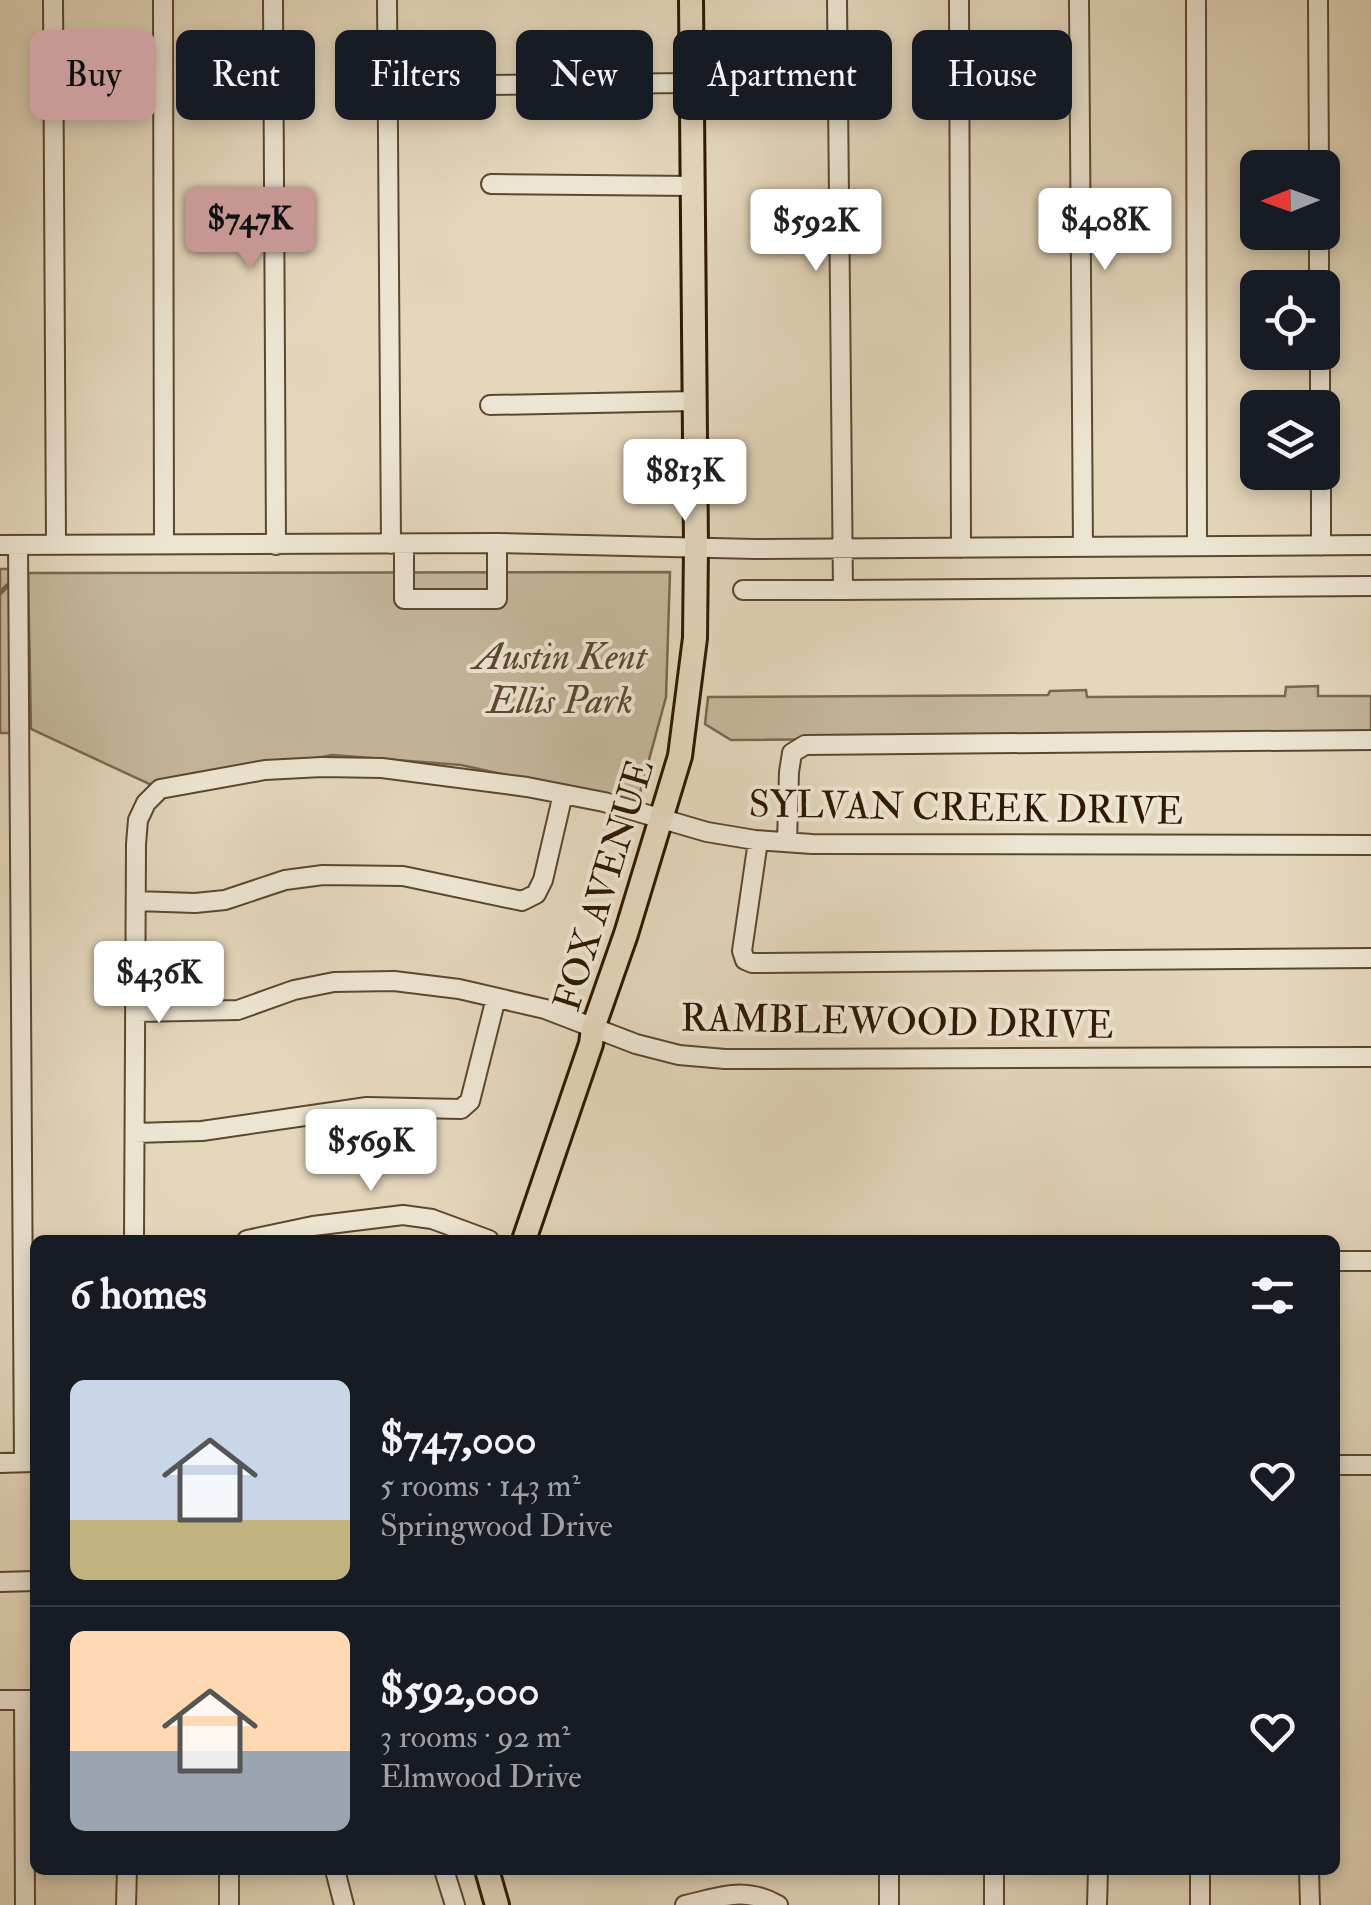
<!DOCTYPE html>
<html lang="en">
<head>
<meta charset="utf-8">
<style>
	body { margin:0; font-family:"IM FELL Double Pica",serif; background:#242831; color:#f1f3f6; height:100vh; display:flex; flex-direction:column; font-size:38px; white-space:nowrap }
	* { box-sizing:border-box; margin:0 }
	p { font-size:32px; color:#9ea1a6 }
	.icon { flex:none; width:55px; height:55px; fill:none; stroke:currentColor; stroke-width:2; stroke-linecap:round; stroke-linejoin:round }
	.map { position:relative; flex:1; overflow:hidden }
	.panel { position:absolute; left:30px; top:1235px; width:1310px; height:640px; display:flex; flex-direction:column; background:#171b24; border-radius:15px; box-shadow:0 5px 15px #0003 }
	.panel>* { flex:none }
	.banner { position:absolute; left:30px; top:30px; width:1312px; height:90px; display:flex; gap:20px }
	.needle { width:65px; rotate:269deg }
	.tools { position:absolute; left:1240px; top:150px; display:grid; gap:20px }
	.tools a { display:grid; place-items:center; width:100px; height:100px; border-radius:15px; background:#171b24; box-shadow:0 5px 15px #0003; font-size:50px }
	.price { position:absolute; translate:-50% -85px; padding:0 22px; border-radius:10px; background:#fff; color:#222; font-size:32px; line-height:65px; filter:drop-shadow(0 2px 5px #0008) }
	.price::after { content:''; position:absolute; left:50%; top:60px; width:30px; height:22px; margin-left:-15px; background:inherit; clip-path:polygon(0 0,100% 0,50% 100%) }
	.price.selected { background:#c59692; color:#111 }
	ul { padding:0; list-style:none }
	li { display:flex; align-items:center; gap:30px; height:250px; padding:0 40px }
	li+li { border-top:2px solid #363941 }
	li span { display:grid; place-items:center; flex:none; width:280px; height:200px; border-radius:15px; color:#555 }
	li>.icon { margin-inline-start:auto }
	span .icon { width:120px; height:120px; fill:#fffc; stroke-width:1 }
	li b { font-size:42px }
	h2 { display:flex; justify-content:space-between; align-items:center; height:120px; padding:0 40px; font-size:42px }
	.tag { padding:0 35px; border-radius:15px; background:#171b24; box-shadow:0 5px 15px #0003; font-size:35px; line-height:90px }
	.tag.selected { background:#c59692; color:#111 }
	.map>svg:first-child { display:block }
	.green { fill:#c5b79c; stroke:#7a684e; stroke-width:2.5 }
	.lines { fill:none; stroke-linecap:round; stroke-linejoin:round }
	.stream { stroke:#76644a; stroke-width:5 }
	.minor-casing { stroke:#5c482f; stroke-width:22 }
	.major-casing { stroke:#2f1900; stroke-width:28 }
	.minor { stroke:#ede5d3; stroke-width:18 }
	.major { stroke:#e4d7bc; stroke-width:22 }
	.labels { text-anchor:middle; stroke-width:8; stroke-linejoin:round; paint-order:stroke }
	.park-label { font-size:38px; font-style:italic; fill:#5c482f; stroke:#ede5d3 }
	.street-label { font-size:38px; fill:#2f1900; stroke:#ede5d3 }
</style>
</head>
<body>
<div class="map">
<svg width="1371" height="1905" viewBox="0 0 1371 1905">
	<rect width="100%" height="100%" fill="#e4d7bc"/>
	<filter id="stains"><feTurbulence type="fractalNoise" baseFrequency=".002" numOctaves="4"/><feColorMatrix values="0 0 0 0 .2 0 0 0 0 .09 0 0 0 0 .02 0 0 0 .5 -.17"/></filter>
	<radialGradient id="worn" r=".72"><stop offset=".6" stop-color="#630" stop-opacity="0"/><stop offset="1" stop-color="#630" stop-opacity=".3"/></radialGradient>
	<path class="green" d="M0,569H16L17,733H0Z
		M670,572L666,697L637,804L461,765L332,755L160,789L31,729L28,573Z
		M1318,686V696H1371V736L731,740L705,724L708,697L1048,695L1050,691L1086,690L1087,697L1285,696L1286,687Z"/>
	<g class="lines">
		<path class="stream" d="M0,593L7,586"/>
		<g class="minor-casing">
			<path id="minor" d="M53,0L56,544
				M163,0L164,544
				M273,0L276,545
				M387,0L391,544
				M837,0L843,590L1371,586
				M959,0L961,548
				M1079,0L1083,547
				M1196,0L1197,546
				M1318,0L1319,168
				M388,86L692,83
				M491,184L693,186
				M1319,232V288
				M1320,352V408
				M490,405L695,401
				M1321,472V546
				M404,544V599H497V543
				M0,545L497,543L756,549L1371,545
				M18,545L24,1462
				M743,590H843
				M758,841L742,951L745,960L752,963L1371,958
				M787,842L789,772L792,753L805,745L1371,740
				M136,901L195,903L225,900L285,880L323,875L403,876L522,901L536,894L543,880L563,794
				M136,1012L238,1010L294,990L334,982L394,981L459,989L545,1009L636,1044L679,1055L725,1059L1371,1057
				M135,1133L202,1131L367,1107L461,1109L470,1101L496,998
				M134,1240L136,844L138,820L146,803L160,789L265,770L322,767L382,768L527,787L604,802L707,832L755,840L812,844L1371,845
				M247,1240L313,1226L403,1215L432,1219L489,1240
				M1335,1261H1371
				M0,1463L34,1462
				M1335,1465H1371
				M0,1582L35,1581
				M0,1700H34
				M24,1700L25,1905
				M229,1870V1905
				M335,1870L344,1905
				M444,1870L455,1905
				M889,1870V1905
				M994,1870V1905
				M1309,1870L1310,1905
				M126,1905L127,1870
				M685,1905C721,1897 744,1886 778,1905
				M1097,1905L1098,1870
				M1200,1905V1870"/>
		</g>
		<g class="major-casing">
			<path id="major" d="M524,1240L591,1044L593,1028L626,934L680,756L695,638L696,547L691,0
				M487,1870L497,1905"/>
		</g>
		<use href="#minor" class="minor"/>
		<use href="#major" class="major"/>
	</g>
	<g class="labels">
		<g class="park-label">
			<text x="560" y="669">Austin Kent<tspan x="560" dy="44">Ellis Park</tspan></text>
		</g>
		<g class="street-label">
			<text transform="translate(966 807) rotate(1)" y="13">SYLVAN CREEK DRIVE</text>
			<text transform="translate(603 885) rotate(-73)" y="13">FOX AVENUE</text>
			<text transform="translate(897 1021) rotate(1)" y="13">RAMBLEWOOD DRIVE</text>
		</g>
	</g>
	<rect width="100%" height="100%" filter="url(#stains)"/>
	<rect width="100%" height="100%" fill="url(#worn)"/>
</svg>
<div class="tools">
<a><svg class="needle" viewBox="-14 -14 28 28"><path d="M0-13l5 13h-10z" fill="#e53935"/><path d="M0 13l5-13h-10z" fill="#9ea1a6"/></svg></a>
<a><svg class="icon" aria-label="locate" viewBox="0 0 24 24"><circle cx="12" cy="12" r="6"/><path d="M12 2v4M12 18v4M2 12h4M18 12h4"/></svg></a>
<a><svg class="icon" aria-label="layers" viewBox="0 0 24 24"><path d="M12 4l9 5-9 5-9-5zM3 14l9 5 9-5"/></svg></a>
</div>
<b class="price selected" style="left:250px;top:272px">$747K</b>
<b class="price" style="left:1105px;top:273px">$408K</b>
<b class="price" style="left:816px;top:274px">$592K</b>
<b class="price" style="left:685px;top:524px">$813K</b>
<b class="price" style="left:159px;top:1026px">$436K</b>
<b class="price" style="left:371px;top:1194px">$569K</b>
<div class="banner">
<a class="tag selected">Buy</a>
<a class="tag">Rent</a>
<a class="tag">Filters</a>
<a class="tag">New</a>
<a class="tag">Apartment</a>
<a class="tag">House</a>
</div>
<section class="panel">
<h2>6 homes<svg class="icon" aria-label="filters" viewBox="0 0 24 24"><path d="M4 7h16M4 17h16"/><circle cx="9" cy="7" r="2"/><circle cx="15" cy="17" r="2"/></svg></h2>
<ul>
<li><span style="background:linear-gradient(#c9d6e8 70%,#c2b280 0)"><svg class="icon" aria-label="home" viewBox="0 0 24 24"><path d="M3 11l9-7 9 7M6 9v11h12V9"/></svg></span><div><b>$747,000</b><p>5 rooms · 143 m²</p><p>Springwood Drive</p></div><svg class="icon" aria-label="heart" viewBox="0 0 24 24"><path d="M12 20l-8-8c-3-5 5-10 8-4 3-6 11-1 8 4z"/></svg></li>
<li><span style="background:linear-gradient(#ffd9b3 60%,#9aa5b1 0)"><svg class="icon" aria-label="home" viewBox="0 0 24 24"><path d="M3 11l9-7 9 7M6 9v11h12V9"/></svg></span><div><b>$592,000</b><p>3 rooms · 92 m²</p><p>Elmwood Drive</p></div><svg class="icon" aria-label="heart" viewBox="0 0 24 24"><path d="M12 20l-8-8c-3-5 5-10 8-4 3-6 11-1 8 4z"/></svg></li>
</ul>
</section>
</div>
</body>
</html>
